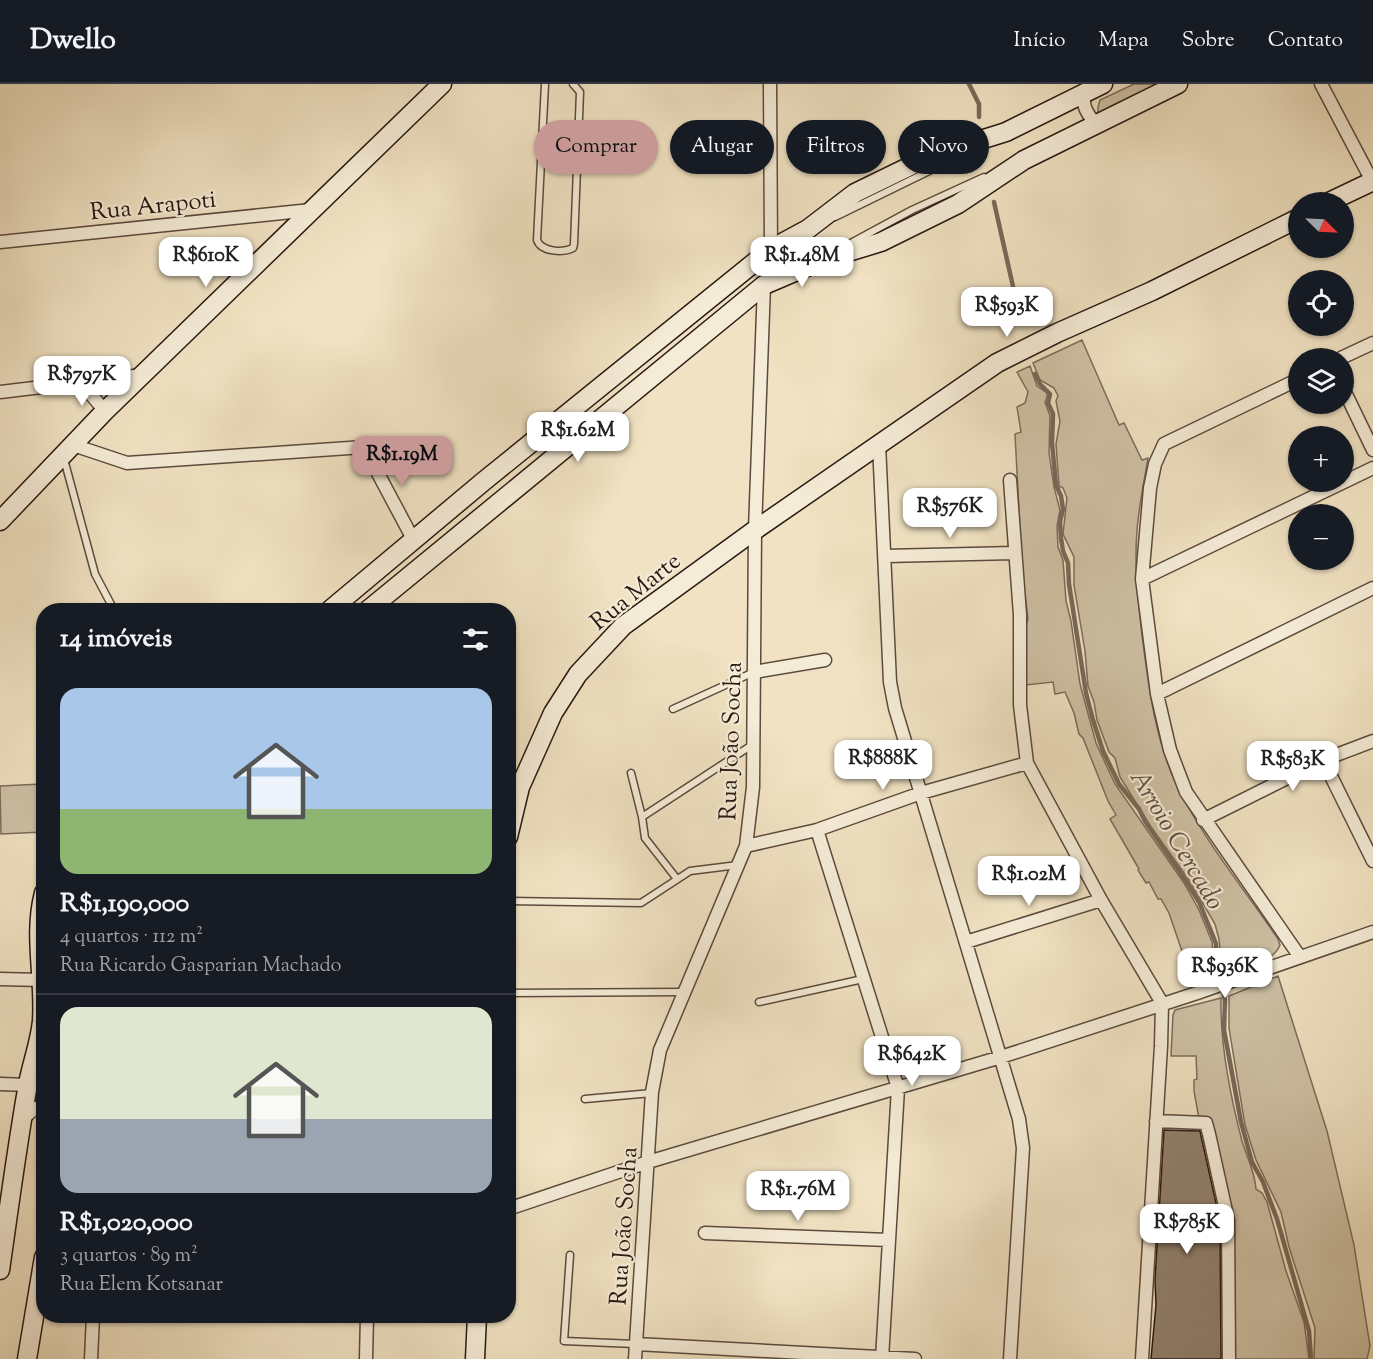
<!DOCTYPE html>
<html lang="pt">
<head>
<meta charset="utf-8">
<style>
	body { margin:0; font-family:"Sorts Mill Goudy",serif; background:#20242c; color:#f1f3f6; height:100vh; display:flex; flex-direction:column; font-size:22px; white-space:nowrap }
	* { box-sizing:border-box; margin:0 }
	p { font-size:20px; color:#9ea1a6 }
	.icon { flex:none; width:33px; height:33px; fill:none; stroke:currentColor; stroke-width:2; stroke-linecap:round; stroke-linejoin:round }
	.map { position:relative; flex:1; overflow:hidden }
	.details { position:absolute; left:36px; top:519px; width:480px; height:720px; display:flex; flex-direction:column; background:#171b24; border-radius:24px; box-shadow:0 2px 4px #0004 }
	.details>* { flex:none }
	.guide { position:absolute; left:534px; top:36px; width:570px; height:54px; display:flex; gap:12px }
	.needle { width:39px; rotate:114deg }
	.buttons { position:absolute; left:1288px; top:108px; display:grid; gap:12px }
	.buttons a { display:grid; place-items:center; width:66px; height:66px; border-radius:50%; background:#171b24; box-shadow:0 2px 4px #0004; font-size:30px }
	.price { position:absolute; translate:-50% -51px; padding:0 14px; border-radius:12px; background:#fff; color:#222; font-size:20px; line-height:39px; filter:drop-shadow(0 2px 3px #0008) }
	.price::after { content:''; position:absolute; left:50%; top:36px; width:18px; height:14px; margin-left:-9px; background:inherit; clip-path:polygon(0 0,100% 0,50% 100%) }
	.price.selected { background:#c59692; color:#111 }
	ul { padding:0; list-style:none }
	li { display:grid; align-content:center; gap:12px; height:318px; padding:0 24px }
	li+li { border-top:2px solid #363941 }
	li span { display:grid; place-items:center; height:186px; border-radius:18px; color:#555 }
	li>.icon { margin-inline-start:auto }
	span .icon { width:108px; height:108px; fill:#fffc; stroke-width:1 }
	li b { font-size:26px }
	h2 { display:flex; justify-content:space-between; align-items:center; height:72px; padding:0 24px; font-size:26px }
	.pill { padding:0 21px; border-radius:27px; background:#171b24; box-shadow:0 2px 4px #0004; font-size:21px; line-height:54px }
	.pill.selected { background:#c59692; color:#111 }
	header { display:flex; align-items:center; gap:36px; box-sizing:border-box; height:84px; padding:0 30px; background:#171b24; border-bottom:2px solid #363941 }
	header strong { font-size:28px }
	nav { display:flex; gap:33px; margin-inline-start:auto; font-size:21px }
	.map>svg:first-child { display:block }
	.green { fill:#cec0a4; stroke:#7c6c5b; stroke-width:1.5 }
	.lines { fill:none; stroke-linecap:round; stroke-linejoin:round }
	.stream { stroke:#796858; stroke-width:4.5 }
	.building { fill:#91816e; stroke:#2a1812; stroke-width:1.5 }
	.lane-casing { stroke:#5c4a3e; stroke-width:9 }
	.street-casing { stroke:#5c4a3e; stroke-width:15 }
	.secondary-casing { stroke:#2a1812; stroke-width:21 }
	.lane { stroke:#f5ecd7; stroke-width:6 }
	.street { stroke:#f5ecd7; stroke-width:12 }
	.secondary { stroke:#f5ecd7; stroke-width:18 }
	.labels { text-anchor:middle; stroke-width:4.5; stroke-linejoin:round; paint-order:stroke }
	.street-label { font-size:24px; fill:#2a1812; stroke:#f5ecd7 }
	.water-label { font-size:26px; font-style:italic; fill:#5e4d40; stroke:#f5ecd7 }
</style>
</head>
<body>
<header>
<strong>Dwello</strong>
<nav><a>Início</a><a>Mapa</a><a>Sobre</a><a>Contato</a></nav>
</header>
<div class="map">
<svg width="1373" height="1275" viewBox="0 0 1373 1275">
	<rect width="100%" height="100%" fill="#f0e2c2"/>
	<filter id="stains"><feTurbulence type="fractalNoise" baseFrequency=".00333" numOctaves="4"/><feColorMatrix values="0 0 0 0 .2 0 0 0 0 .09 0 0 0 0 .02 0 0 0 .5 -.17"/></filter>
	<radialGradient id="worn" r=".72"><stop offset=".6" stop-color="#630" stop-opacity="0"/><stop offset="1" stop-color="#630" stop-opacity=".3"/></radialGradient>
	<path class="green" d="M1134,0H1162L1100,29L1098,28V23L1100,16Z
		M1082,256L1119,341L1124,339L1142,376L1148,374C1144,398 1139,422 1137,446C1134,482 1138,516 1142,551C1149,604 1155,658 1179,706C1206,759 1245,806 1278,855L1280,861C1272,881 1242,882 1222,886L1219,855L1215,840L1189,796L1151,743L1120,693L1115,674L1109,668L1097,636L1094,618L1088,602L1085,567L1074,501V473L1063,450L1067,414L1063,404L1059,402L1056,360L1060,337L1056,317L1058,312L1054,304L1040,296L1033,279Z
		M1030,282L1037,302L1047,309V313L1045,318L1050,332L1049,369L1054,403L1060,426L1057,442L1058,463L1063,476L1066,517L1071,537L1080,600L1096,659L1115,700L1184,799L1199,826L1212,858L1214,875L1213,888L1189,896L1181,871L1183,870L1169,829L1161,815H1158L1149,798L1146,799L1138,786L1139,785L1110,735L1116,731L1108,717L1083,654L1079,650L1074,629L1065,608L1055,610L1053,598L1026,601V542L1028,535L1022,485L1015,350L1021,348L1017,323L1025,319L1028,308L1017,288Z
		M42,700L43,748L1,750L0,702Z
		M1278,892L1327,1047L1354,1161L1370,1262L1367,1275H1314L1315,1244L1289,1163L1281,1128L1256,1076L1245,1041L1229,944V912Z
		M1221,914C1220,961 1230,1011 1242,1057C1247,1073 1255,1088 1256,1105L1262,1109L1267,1118L1286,1187L1304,1238L1309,1275H1233V1236L1211,1036L1199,1035L1194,1007V996L1197,995L1196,972H1171L1173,931L1175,926Z"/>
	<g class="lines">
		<path class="stream" d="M969,0L979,20V33
			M994,118L1021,238
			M1035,290L1040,300L1050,310L1048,319L1053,330L1052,359L1056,401L1061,412L1063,425L1060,438L1061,454L1063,467L1068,479L1069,500L1086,609L1093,636L1103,667L1119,700L1139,725L1145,737L1186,797L1199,818L1213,852L1216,860L1217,884L1225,916L1224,946L1241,1038L1252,1078L1263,1098L1277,1135L1309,1247L1311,1275"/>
	</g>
	<path class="building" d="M1164,1046L1200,1047L1201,1052L1220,1137L1221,1275H1151L1156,1221L1155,1196Z"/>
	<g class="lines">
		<g class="lane-casing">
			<path id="lane" d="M545,0L537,156C541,168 563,169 573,164L574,160L580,8L573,0
				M835,133L966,69
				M851,159L912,126L984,93
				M64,375L95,490L114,526
				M381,517L390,526
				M673,625L754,588
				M631,689L642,733L645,754L677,795
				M642,733L752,661
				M508,817L641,819L690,787L738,781
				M508,909L683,908
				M759,918L863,895
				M585,1015L652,1009
				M570,1171L564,1257L635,1260"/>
		</g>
		<g class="street-casing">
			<path id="street" d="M770,0L771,165
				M1321,0L1373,99
				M1085,9C1081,22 1088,30 1096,41
				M0,158L311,126
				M1341,274L1373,259
				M1299,295L1164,360L1155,380L1150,404L1142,495L1157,610L1170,666L1186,708L1300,873
				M82,300L105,327
				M1344,306L1373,366
				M0,308L142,291
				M879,360L890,598L895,624L1019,1035L1023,1064L1010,1275
				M73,361L127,379L364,363L414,457
				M1010,396L1020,531V621L1027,679L1101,816L1162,919L1161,962L1142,1275
				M886,472L1014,469
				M1142,495L1373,384
				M754,588L825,576
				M1157,610L1373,504
				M1323,676L1373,777
				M1203,736L1323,676L1373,657
				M817,746L898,1004L882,1275
				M746,762L817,746L921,709L1027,679
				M966,858L1101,816
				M0,895L42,896
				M0,1000L28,1001
				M24,1034L35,1024L44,1027
				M1156,1037L1206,1039L1209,1050L1228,1136L1229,1275
				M508,1125L648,1078L1001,973L1197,909L1373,848
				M705,1149L889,1156
				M636,1260L915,1275
				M91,1275L93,1232
				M366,1275L367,1232
				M635,1275L652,1008L660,966L746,762L753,703L755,446L764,201"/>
		</g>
		<g class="secondary-casing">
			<path id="secondary" d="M1329,118L1373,97
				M0,437L105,327L442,0
				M330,526L484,397L771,165L808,145L855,109L933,71L1006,48L1103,0
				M368,526L764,201L825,175L881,158L958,120L1024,76L1178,0
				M508,753L520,703L553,629L578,590L623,542L755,446L997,279L1057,249L1152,207L1299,134
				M0,1186C9,1124 17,1062 28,1000C32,979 40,958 42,937C45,894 33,851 44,809
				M27,1275L44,1173
				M475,1275L477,1232"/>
		</g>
		<use href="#lane" class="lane"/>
		<use href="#street" class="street"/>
		<use href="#secondary" class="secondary"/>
	</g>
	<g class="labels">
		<g class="street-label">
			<text transform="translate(153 121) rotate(-6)" y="8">Rua Arapoti</text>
			<text transform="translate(635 507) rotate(-39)" y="8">Rua Marte</text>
			<text transform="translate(730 657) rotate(-88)" y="8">Rua João Socha</text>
			<text transform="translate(623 1142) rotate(-86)" y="8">Rua João Socha</text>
		</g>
		<g class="water-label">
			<text transform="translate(1178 755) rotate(59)" y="9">Arroio Cercado</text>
		</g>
	</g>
	<rect width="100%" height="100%" filter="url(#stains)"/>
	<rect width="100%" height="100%" fill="url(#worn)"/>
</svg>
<div class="buttons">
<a><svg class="needle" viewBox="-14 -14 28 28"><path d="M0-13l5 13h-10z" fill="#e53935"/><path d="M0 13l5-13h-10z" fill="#9ea1a6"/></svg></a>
<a><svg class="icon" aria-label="locate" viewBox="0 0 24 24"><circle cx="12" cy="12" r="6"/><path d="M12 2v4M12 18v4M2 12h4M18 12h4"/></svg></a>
<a><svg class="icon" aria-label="layers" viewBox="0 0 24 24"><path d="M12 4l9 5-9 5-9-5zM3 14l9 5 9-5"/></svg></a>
<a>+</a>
<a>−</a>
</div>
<b class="price" style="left:206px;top:204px">R$610K</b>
<b class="price" style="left:802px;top:204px">R$1.48M</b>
<b class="price" style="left:1007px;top:254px">R$593K</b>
<b class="price" style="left:82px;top:323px">R$797K</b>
<b class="price" style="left:578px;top:379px">R$1.62M</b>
<b class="price selected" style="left:402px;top:403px">R$1.19M</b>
<b class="price" style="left:950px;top:455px">R$576K</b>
<b class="price" style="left:883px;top:707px">R$888K</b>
<b class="price" style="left:1293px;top:708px">R$583K</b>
<b class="price" style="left:1029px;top:823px">R$1.02M</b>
<b class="price" style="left:1225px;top:915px">R$936K</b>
<b class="price" style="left:912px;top:1003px">R$642K</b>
<b class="price" style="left:798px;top:1138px">R$1.76M</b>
<b class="price" style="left:1187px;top:1171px">R$785K</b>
<div class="guide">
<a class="pill selected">Comprar</a>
<a class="pill">Alugar</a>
<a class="pill">Filtros</a>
<a class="pill">Novo</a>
</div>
<section class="details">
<h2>14 imóveis<svg class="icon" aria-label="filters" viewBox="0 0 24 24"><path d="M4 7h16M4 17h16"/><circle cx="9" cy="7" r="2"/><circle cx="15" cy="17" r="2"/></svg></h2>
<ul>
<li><span style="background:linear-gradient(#a9c7e8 65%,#8fb573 0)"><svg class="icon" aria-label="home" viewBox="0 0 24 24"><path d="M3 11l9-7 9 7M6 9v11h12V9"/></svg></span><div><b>R$1,190,000</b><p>4 quartos · 112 m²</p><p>Rua Ricardo Gasparian Machado</p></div></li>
<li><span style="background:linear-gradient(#dfe7d0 60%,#9aa5b1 0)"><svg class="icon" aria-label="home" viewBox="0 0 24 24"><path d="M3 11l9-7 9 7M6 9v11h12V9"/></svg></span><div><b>R$1,020,000</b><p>3 quartos · 89 m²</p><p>Rua Elem Kotsanar</p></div></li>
</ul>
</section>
</div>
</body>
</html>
